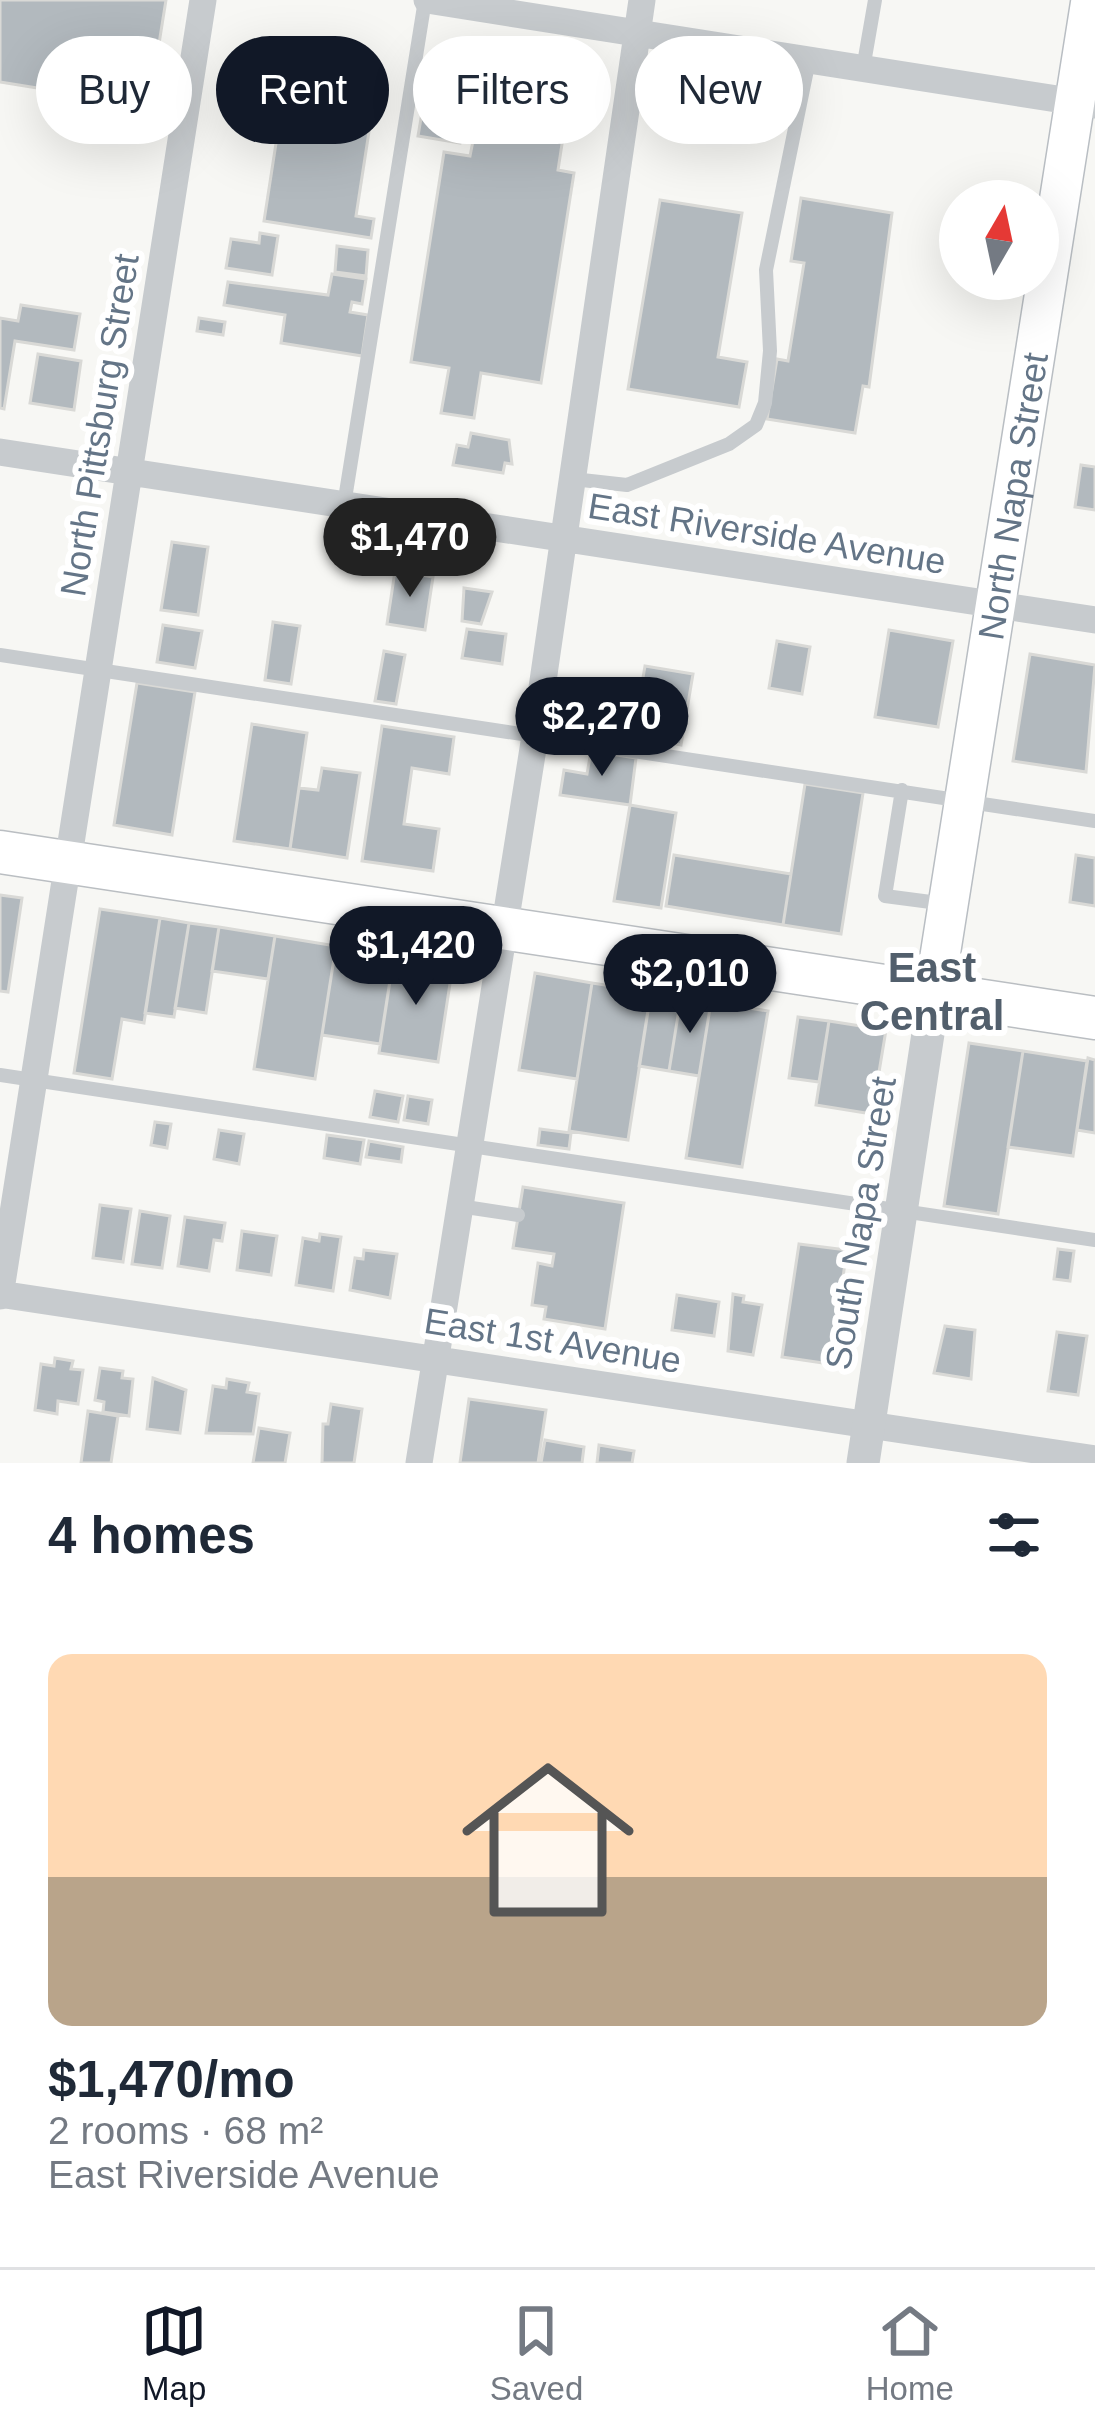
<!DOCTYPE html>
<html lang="en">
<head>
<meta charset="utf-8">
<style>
	body { margin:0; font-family:Arial,sans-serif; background:#f2f2f3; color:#1f2937; height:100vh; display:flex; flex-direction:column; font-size:45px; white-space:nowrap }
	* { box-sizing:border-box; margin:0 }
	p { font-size:39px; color:#747a83 }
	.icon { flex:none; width:66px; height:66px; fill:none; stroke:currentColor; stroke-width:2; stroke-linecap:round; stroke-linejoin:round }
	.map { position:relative; height:1463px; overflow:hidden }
	.sheet { display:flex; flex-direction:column; background:#fff; flex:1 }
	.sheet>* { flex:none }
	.banner { position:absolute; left:36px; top:36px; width:1023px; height:108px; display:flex; gap:24px }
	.needle { width:78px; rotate:9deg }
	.buttons { position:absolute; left:939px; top:180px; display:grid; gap:24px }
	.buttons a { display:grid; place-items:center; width:120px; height:120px; border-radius:50%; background:#fff; box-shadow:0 12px 48px #0002; font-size:60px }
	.price { position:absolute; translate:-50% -102px; padding:0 27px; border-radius:42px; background:#111827; color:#fff; font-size:39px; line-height:78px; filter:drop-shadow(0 3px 6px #0008) }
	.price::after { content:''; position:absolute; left:50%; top:72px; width:36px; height:27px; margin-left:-18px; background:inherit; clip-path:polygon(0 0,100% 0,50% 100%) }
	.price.current { background:#222; color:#fff }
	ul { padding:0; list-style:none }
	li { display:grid; align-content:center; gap:24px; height:636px; padding:0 48px }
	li+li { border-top:3px solid #e0e1e3 }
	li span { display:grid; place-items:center; height:372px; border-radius:24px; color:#555 }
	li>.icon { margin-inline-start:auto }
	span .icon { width:216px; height:216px; fill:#fffc; stroke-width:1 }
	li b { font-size:51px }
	h2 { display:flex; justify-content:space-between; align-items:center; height:144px; padding:0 48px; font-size:51px }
	.tag { padding:0 42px; border-radius:54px; background:#fff; box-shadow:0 12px 48px #0002; font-size:42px; line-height:108px }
	.tag.current { background:#111827; color:#fff }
	.tabs { display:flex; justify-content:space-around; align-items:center; height:168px; border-top:3px solid #e0e1e3; background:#fff; font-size:33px; color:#747a83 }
	.tabs a { display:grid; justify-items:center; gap:6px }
	.tabs .current { color:#111827 }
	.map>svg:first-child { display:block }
	.building { fill:#b2b9be; stroke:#d9d9d6; stroke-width:3 }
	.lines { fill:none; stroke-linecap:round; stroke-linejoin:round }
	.secondary-casing { stroke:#b9bec3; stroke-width:42 }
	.primary-casing { stroke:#babec2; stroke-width:45 }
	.service { stroke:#c7cbce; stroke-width:14 }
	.minor { stroke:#c7cbce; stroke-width:27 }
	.tertiary { stroke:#c7cbce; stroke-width:33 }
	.secondary { stroke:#fff; stroke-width:39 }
	.primary { stroke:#fff; stroke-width:42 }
	.labels { text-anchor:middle; stroke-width:12; stroke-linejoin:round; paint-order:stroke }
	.street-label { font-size:36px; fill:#647587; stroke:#fff }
	.quarter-label { font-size:42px; font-weight:bold; fill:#525f6c; stroke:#fff }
</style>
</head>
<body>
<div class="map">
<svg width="1095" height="1463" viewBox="0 0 1095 1463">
	<rect width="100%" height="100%" fill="#f7f7f4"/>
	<path class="building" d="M0,0H166L149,106L0,82Z
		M489,60L573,73L558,170L574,173L541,383L481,373L474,418L441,413L449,368L411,362L444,152L470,156Z
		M285,85L374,99L356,216L374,219L371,238L264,221Z
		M425,95L466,102L460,143L418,136Z
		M801,198L892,213L869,387L863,386L855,433L767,419L777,359L788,361L804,263L791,261Z
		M660,200L742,213L718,357L747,362L739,407L628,389Z
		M260,233L278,236L272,275L226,268L231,239L259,243Z
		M337,246L368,250L366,276L335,272Z
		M332,274L366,279L362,304L352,302L350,312L368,315L362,356L281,343L285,315L224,305L228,282L328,295Z
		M21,305L80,314L74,350L15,341L4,409L0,408V318L18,321Z
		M199,318L225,322L223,335L197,331Z
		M38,354L81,361L74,410L30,403Z
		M471,433L509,440L512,464L505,463L503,473L453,465L457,445L468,447Z
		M1081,465L1095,467V510L1075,507Z
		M172,542L208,547L198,615L161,610Z
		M395,571L433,577L425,630L387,624Z
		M464,588L492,592L481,624L462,621Z
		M273,622L300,626L291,684L265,680Z
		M163,625L202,631L195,668L157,662Z
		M467,629L506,634L502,664L462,658Z
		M889,630L953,641L938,727L875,717Z
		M777,641L810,647L802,694L769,688Z
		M384,651L405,655L396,704L375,701Z
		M1030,654L1095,665L1086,772L1013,761Z
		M645,666L693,674L681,745L633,736Z
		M137,683L195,692L172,835L114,825Z
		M252,724L307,733L290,849L234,841Z
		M382,726L454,737L449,774L412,768L404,824L439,829L433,871L362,861Z
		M591,751L636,758L630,805L560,795L564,770L587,774Z
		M322,768L360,773L347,858L290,849L299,788L318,790Z
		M805,784L863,793L841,934L783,925Z
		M630,805L676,813L661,908L614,901Z
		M674,855L791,874L783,925L666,906Z
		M1076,855L1095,858V906L1070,902Z
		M0,895L22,898L8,992L0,991Z
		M100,909L160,918L144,1023L122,1019L112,1079L74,1073Z
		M160,918L189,923L174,1017L145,1013Z
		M189,923L219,927L206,1013L175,1008Z
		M219,927L275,936L268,979L212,971Z
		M275,936L336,946L315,1079L254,1069Z
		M336,946L394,955L380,1044L322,1035Z
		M394,955L453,964L438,1062L379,1053Z
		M535,973L592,983L577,1079L519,1070Z
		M592,983L651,992L628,1140L569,1131Z
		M651,992L681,997L669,1071L639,1066Z
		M681,997L711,1002L699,1076L669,1071Z
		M711,1002L768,1011L742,1167L686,1158Z
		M798,1017L829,1021L819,1082L789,1078Z
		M829,1021L886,1030L872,1114L816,1105Z
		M969,1043L1023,1051L998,1214L944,1206Z
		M1023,1051L1087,1061L1073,1156L1008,1147Z
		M1088,1058L1095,1060V1133L1077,1130Z
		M375,1091L403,1096L398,1122L370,1117Z
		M408,1096L432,1100L428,1124L404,1120Z
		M155,1122L171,1124L167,1148L151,1145Z
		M540,1129L571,1133L569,1149L538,1145Z
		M219,1130L244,1134L239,1164L214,1159Z
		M327,1135L364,1140L360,1164L324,1158Z
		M369,1141L403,1147L401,1162L366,1157Z
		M523,1187L624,1203L605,1329L544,1319L546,1307L532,1305L538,1263L552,1266L554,1254L513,1248Z
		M100,1205L131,1209L123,1262L93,1258Z
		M140,1211L170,1216L162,1268L132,1264Z
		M185,1217L225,1223L222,1241L214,1240L209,1271L178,1266Z
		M242,1231L277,1236L271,1275L237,1270Z
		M320,1234L341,1237L333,1291L296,1285L303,1238L319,1241Z
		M799,1244L847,1250L830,1364L782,1357Z
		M1058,1249L1074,1251L1070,1281L1054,1279Z
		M364,1250L397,1254L390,1298L350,1290L355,1258L363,1259Z
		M733,1294L744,1296L743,1302L762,1305L753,1355L728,1351Z
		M677,1295L719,1302L714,1336L672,1330Z
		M945,1326L975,1330L971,1379L934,1373Z
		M1057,1332L1087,1336L1078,1395L1048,1391Z
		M55,1358L73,1361L71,1369L83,1370L78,1404L58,1401L57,1414L35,1410L41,1364L54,1366Z
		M100,1368L123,1371L122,1378L133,1379L129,1416L103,1412L104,1402L95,1400Z
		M153,1378L186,1390L180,1433L147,1429Z
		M227,1379L249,1383L247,1392L259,1394L253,1434L206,1433L213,1386L226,1388Z
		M469,1399L546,1410L538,1463H460Z
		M331,1404L362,1409L354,1463H322L323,1424H328Z
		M88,1411L118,1416L111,1463H81Z
		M259,1428L290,1433L285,1463H253Z
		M545,1440L584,1447L582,1463H541Z
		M599,1445L634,1451L632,1463H597Z"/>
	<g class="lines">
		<g class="secondary-casing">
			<g id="secondary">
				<path id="s1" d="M934,994L1091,0"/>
			</g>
		</g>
		<g class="primary-casing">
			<path id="primary" d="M0,852L1095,1018"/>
		</g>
		<path class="service" d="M863,69L875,0
			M573,479L627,485L729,444L756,425L765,403L770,351L766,270L809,60
			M344,505L425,0
			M0,655L1095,821
			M902,790L885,896L946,904
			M0,1075L1095,1240
			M459,1206L518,1215"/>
		<path class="minor" d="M427,0L1095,105
			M0,452L1095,620
			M0,1294L1095,1459
			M0,1296L203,0
			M419,1463L535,736L642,0"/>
		<path class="tertiary" d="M863,1463L934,994"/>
		<use href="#secondary" class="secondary"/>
		<use href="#primary" class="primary"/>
	</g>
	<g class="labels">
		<g class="street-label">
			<text transform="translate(99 425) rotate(-81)" y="13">North Pittsburg Street</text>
			<text dy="13" stroke="none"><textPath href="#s1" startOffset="504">North Napa Street</textPath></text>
			<text transform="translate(767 533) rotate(9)" y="13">East Riverside Avenue</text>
			<text transform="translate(860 1223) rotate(-81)" y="13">South Napa Street</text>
			<text transform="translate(553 1340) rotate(9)" y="13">East 1st Avenue</text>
		</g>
		<g class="quarter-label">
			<text x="932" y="982">East<tspan x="932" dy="48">Central</tspan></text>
		</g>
	</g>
</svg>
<div class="buttons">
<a><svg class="needle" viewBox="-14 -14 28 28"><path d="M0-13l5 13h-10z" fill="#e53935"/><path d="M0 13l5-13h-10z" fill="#747a83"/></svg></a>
</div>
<b class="price current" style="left:410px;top:600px">$1,470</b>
<b class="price" style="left:602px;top:779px">$2,270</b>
<b class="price" style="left:416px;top:1008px">$1,420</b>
<b class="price" style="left:690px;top:1036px">$2,010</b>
<div class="banner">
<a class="tag">Buy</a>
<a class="tag current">Rent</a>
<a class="tag">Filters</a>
<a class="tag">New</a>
</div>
</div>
<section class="sheet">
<h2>4 homes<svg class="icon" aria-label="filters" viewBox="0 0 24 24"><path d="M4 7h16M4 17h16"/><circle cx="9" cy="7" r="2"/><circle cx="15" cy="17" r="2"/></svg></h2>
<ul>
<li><span style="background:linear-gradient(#ffd9b3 60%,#b9a48a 0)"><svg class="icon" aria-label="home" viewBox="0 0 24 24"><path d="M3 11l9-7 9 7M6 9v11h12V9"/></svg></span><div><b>$1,470/mo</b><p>2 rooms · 68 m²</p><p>East Riverside Avenue</p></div></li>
</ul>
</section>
<nav class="tabs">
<a class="current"><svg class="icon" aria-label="map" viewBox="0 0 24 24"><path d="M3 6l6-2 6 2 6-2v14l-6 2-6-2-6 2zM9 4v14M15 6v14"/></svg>Map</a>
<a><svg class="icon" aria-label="saved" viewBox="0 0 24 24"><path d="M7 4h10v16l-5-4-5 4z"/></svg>Saved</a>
<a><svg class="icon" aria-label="home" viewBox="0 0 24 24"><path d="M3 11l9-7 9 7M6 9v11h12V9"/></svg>Home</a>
</nav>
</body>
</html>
